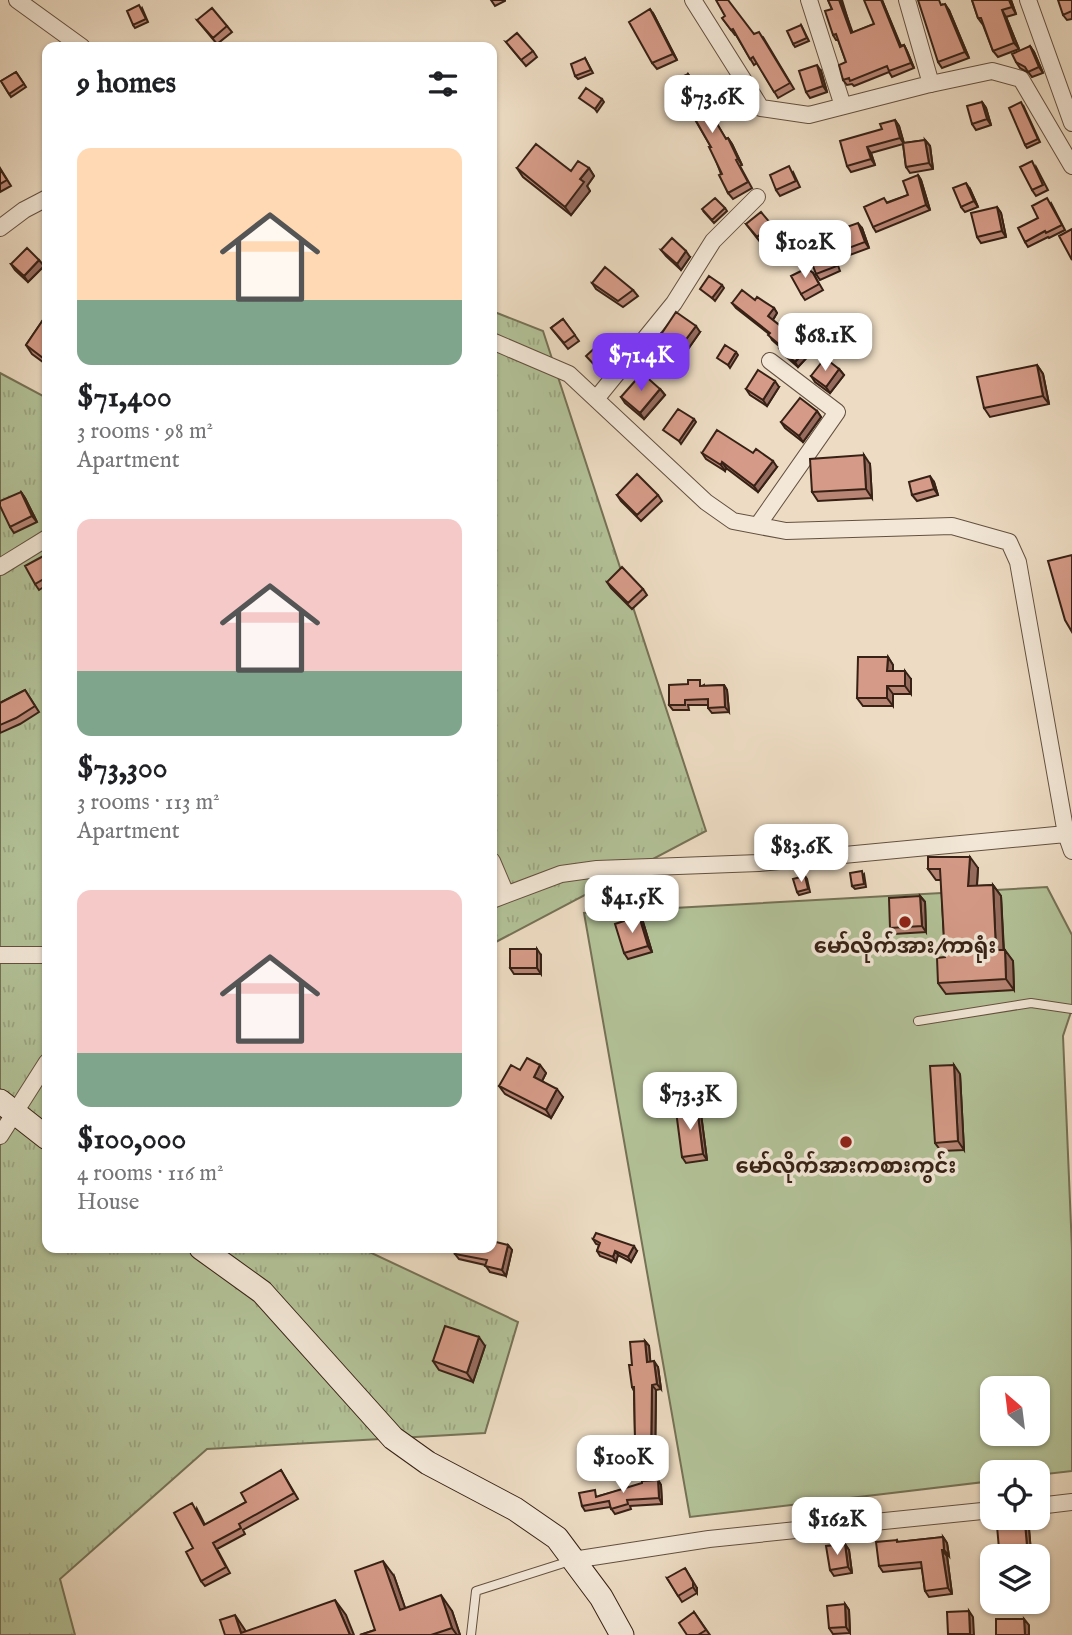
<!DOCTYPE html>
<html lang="en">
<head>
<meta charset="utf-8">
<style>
	body { margin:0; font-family:"IM FELL English","Noto Sans Myanmar",serif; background:#f6f6f6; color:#202124; height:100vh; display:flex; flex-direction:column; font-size:26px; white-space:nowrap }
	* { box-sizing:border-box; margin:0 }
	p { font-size:23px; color:#757577 }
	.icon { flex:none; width:38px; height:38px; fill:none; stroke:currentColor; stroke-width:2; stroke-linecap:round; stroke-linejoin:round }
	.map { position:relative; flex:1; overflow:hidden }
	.sheet { position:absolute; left:42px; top:42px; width:455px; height:1211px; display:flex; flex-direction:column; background:#fff; border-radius:14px; box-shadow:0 2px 5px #0004 }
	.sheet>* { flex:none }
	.needle { width:46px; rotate:332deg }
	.fabs { position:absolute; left:980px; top:1376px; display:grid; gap:14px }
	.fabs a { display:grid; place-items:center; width:70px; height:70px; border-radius:14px; background:#fff; box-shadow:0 2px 5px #0004; font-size:35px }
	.price { position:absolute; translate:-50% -60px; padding:0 16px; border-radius:14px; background:#fff; color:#222; font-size:23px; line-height:46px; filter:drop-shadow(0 2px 4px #0008) }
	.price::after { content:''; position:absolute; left:50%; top:42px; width:21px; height:16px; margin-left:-10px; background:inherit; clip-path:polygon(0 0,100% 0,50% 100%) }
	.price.selected { background:#7c3aed; color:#fff }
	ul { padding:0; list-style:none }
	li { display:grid; align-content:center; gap:14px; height:371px; padding:0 35px }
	li span { display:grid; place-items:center; height:217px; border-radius:14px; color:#555 }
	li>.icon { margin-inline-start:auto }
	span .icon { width:126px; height:126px; fill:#fffc; stroke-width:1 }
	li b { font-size:30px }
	h2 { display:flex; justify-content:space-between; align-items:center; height:84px; padding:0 35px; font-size:30px }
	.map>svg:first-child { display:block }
	.grass { fill:url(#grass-tufts); stroke:#757256; stroke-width:2 }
	.park { fill:#b3c298; stroke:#757256; stroke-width:2; fill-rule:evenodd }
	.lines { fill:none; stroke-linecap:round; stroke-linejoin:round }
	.lane-casing { stroke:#645040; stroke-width:10 }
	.street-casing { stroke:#645040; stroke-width:18 }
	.secondary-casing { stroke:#372115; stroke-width:25 }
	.lane { stroke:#f3e8d8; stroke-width:8 }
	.street { stroke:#f3e8d8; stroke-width:16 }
	.secondary { stroke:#f3e8d8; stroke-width:23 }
	.wall { fill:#b88575; stroke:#372115; stroke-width:2 }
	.shaded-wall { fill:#966c5f; stroke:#372115; stroke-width:2 }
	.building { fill:#d69b88; stroke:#372115; stroke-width:2 }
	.poi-dot { fill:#8f2418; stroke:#f3e8d8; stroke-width:2.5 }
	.labels { text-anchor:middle; stroke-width:7; stroke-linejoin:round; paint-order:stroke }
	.poi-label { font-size:21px; font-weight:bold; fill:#372115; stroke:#f3e8d8 }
</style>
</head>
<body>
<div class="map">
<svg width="1072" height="1635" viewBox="0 0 1072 1635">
	<defs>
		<pattern id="grass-tufts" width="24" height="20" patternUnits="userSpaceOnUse" patternTransform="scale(1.75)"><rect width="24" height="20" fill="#b3c298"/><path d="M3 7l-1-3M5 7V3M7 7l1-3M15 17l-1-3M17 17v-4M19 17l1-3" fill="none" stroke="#9ba682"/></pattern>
	</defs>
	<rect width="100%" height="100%" fill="#eddcc3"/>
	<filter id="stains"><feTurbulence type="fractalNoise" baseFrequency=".00286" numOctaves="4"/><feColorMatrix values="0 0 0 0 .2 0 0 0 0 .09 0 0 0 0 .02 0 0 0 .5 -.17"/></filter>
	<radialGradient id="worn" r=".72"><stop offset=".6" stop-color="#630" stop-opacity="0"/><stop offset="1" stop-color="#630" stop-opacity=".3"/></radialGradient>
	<path class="grass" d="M492,311L543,331L706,831L492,944Z
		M0,373L47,398V1098L45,1099L47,1100V1248H361L518,1322L485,1433L207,1449L60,1579L75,1635H0Z"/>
	<path class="park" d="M1047,887L1072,935V1009L1063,1036L1072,1249V1471L1038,1475V1472H992V1481L690,1517L584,913ZM992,1388H1038V1433H992Z"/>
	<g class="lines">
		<g class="lane-casing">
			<path id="lane" d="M918,1021L1031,1003L1072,1009
				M471,1635L476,1591L570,1561"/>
		</g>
		<g class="street-casing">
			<path id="street" d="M17,0L82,47
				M693,0L761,108L809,115L926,85L992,71L1021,79L1072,166
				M809,0L843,106
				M907,0L931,84
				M1028,0L1072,123
				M0,228L24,210L47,198
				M492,341L569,374L706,502L733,521L786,531L952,526L1009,542L1018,562L1066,834L1072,851
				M596,399L674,303L713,241L757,197
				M758,525L837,412L770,361
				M0,567L47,538
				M492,861L506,894
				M492,900L561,874L597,869L759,863L1066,834L1072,830
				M0,955H47
				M0,1136L47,1062
				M1038,1506L1072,1502
				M573,1560L709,1539L992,1510"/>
		</g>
		<g class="secondary-casing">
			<path id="secondary" d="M0,1101L47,1138
				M201,1248L262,1292L393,1438L428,1463L515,1509L557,1538L601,1597L622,1635"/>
		</g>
		<use href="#lane" class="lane"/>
		<use href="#street" class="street"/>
		<use href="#secondary" class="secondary"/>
	</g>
	<path class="wall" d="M491,0H505V1L495,6Z
		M828,0H842L852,33L874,24L882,0L901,46L904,45L907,51L914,68L892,77L889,72L854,86L852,84L847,85L843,80L846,62L838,40H836L833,35L832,9Z
		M972,0H1011L1016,14L1006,17L1019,49L998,57L993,51L983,25L978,18Z
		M1072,0V19L1067,20L1063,15Z
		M943,5L949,10L969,58L942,68L938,62Z
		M142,8L148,22L135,28L133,25Z
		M654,15L677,60L657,69L652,63Z
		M722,18L754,34L763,37L794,89L778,98L757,63L754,65L736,35H735Z
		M197,20L227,26L232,32L217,44Z
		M801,25L809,41L795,47L793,44Z
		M506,42L533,51L537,57L526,66Z
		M1030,46L1034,52L1043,73L1032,77L1029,73L1020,68L1016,62Z
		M585,58L593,73L578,79L575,76Z
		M821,71L827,92L810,98L806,92Z
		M16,72L26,87L11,97L1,81Z
		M688,74L692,80L702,103L704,102L726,139L728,138L732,144L742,165L740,166L752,188L733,199L728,193L711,147L686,104L682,106L678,100Z
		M982,102L986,108L991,125L976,130L972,124Z
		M1023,105L1040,142L1027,148L1025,145Z
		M895,120L899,126L904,143L925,140L930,146L933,169L910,173L906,167L903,144L871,153L875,165L851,172L847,166L882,129Z
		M1036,167L1048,190L1036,196L1032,190Z
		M0,168L11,186L0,192Z
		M517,168L571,171L589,168L594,176L587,186L590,191L571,215L523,177Z
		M793,172L800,187L780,196L776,190Z
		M918,175L921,180L930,210L876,232L873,227L888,202L908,195Z
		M970,189L978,207L965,212L961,207Z
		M1051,203L1065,230L1049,238L1048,237L1028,247L1025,242L1038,218Z
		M997,207L1001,213L1006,237L981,243L977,237Z
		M725,208L727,211L714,223L704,212Z
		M746,224L772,225L776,231L761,243Z
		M824,226L828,234L862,228L869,248L836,260L840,271L820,280L816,274Z
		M661,250L690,257L681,270L666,256Z
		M11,264L44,266L28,282L15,270Z
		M813,273L823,290L805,300L801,294Z
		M592,283L633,290L638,296L623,307L596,289Z
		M755,300L774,308L777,313L773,320L811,353L798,367L782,353L779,348L780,347L772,340L769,334L736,308L732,303Z
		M47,314V365L32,354L26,345Z
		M563,319L579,341L568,349L551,328Z
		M700,332L686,352L666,339L662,333Z
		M1037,365L1043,374L1049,404L990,417L984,408Z
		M839,369L844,375L830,393L815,382L811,376Z
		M779,387L767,406L750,395L746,389Z
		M660,389L665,395L644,419L625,403L621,397Z
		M817,411L821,417L803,442L785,428L781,422Z
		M702,453L777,467L758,492L726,468L725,471L706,459Z
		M870,464L872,498L818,501L812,492Z
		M934,482L938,495L917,501L912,495Z
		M21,492L25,498L37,522L14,533L10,527Z
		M617,495H658L662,501L641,521L621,501Z
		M47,554V585L39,590L35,584Z
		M607,582L643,589L647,595L632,609L611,588Z
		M888,657L893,665V671L911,679V694H893V706H863L857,698Z
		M704,685V686L724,685L727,690L729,712L712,713L708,708V705H688L689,710H673L669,705Z
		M25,690L39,712L20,724L0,733V703Z
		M978,868L977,886L993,885L1001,896L1004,950L1013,961L1014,990L946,994L938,983L945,957L941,880H936L928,869Z
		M864,874L866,887L855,889L852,886Z
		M805,876L807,879L810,892L799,895L797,892Z
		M920,896L925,902L926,932L894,934L890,928Z
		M639,916L643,922L652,952L628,959L624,953Z
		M541,955V974H514L510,968Z
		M540,1065L546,1073L542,1081L563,1097L551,1118L505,1094L499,1086L520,1070Z
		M960,1074L964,1150L941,1151L935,1143Z
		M701,1114L707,1160L686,1163L682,1157Z
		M593,1239L637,1251L631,1262L618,1255L616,1262L600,1256L597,1251L599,1245L596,1244Z
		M508,1245L512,1250L506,1276L490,1272L485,1265L459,1259L455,1254Z
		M645,1341L649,1346L650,1362L658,1367L661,1389L656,1390L655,1463H632L628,1458L635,1438L634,1391L632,1387V1365Z
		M485,1346L473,1382L439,1370L433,1361Z
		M281,1470L298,1499L243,1530L245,1534L217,1549L230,1573L205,1586L201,1581L193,1548L197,1509L205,1525L246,1502Z
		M658,1480L661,1485L662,1504L630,1506L631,1509L615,1514L610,1507L585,1511L582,1506L599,1496Z
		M1025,1523L1029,1529L1031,1552L1003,1555L999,1549Z
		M943,1537L947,1543L949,1556H947L952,1594L929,1597L925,1591L922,1568L883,1572L879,1566L897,1540L898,1542Z
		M845,1544L849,1550L852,1573L834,1576L830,1570Z
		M394,1576L405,1608L452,1611L460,1635H360L375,1630Z
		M667,1578L697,1588V1593L682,1602Z
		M845,1604L849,1610L850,1633L833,1634L829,1628Z
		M694,1612L710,1635H687Z"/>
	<path class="shaded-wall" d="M839,0H841L855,39L851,33Z
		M881,0H882L903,52L900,47Z
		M1009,0H1011L1016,14L1012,7Z
		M945,4L949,10L969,58L965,52Z
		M650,9L654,15L677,60L673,54Z
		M1002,10L1006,17L1019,49L1014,43Z
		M904,45L907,51L914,68L911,63Z
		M1030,46L1034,52L1043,73L1039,67Z
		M817,65L821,71L827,92L823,86Z
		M688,74L692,80L705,110L701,104Z
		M602,99L604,102L597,112L595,109Z
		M982,102L986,108L991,125L987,119Z
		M895,120L899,126L904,144L900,138Z
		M728,138L732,144L742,165L738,159Z
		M925,140L930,146L933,169L929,163Z
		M867,147L871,153L875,165L871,159Z
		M589,168L594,176L587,186L590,191L571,215L565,207L580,179Z
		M918,175L921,180L930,210L926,205Z
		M966,183L970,189L978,207L974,201Z
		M997,207L1001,213L1006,237L1002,231Z
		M858,223L862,228L869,248L865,242Z
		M686,251L690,257L681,270L677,264Z
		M39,260L44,266L28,282L24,276Z
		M722,285L724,288L715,301L712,298Z
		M774,308L777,313L772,321L768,316Z
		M696,326L700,332L686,352L681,346Z
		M808,348L811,353L798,367L795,362Z
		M47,352V363L43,358Z
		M736,352L738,355L730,368L728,365Z
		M609,355L613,361L602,375L598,369Z
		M1037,365L1043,374L1049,404L1043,396Z
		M839,369L844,375L830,393L826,387Z
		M775,381L779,387L767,406L763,400Z
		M660,389L665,395L644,419L640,413Z
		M817,411L821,417L803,442L799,436Z
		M694,419L696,422L681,444L679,441Z
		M864,455L870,464L872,498L866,489Z
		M773,461L777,467L758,492L754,486Z
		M722,462L726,468L725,471L721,465Z
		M930,476L934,482L938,495L934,489Z
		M21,492L25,498L37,522L32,516Z
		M888,657L893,665V679L887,671Z
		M905,671L911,679V694L905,686Z
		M724,685L727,690L729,712L725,707Z
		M887,686L893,694V706L887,698Z
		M970,857L978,868L976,897L968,886Z
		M993,885L1001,896L1004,961L996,950Z
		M920,896L925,902L926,932L922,926Z
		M639,916L643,922L652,952L648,946Z
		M537,949L541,955V974L537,968Z
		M1005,950L1013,961L1014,990L1006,979Z
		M540,1065L546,1073L540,1085L534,1077Z
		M954,1065L960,1074L964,1150L958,1141Z
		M557,1089L563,1097L551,1118L546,1110Z
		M697,1108L701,1114L707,1160L703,1154Z
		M508,1245L512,1250L506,1276L502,1270Z
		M634,1246L637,1251L631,1262L628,1257Z
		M615,1251L618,1255L616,1262L613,1257Z
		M479,1337L485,1346L473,1382L467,1373Z
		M645,1341L649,1346L651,1368L647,1362Z
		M654,1361L658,1367L661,1389L657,1384Z
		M652,1385L656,1390L655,1463L651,1458Z
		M658,1480L661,1485L662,1504L659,1498Z
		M1025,1523L1029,1529L1031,1552L1027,1546Z
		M943,1537L947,1543L949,1556L944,1550Z
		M845,1544L849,1550L852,1573L848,1567Z
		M942,1550L947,1556L952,1594L948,1588Z
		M383,1561L394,1576L411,1625L400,1610Z
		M685,1568L697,1588V1593L693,1587Z
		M441,1595L452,1611L460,1635H457L452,1628Z
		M335,1600L346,1615L354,1635H350Z
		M845,1604L849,1610L850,1633L846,1627Z
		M969,1611L973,1617L974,1635H971L970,1634Z
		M235,1615L245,1630L247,1635L241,1633Z
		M1024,1619L1029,1625V1635H1025Z"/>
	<path class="building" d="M716,0H728L754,34L759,32L790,83L774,92L753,57L750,59L733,29L731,30L722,18L725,16Z
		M828,0H839L851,33L874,24L864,0H881L900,47L904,45L911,63L889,71L887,66L850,81L849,78L843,80L839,65L846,62L836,34L833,35L825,11L832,9Z
		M918,0H939L941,5L945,4L965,52L938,62Z
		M972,0H1009L1012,7L1002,10L1014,43L993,51L981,18H978Z
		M1058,0H1072V11L1063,15Z
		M139,5L146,19L133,25L127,11Z
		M212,8L227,26L213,38L197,20Z
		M650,9L673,54L652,63L629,22Z
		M801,25L807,38L793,44L787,31Z
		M517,33L533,51L521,60L506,42Z
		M1030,46L1039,67L1028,72L1025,67L1016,62L1012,54Z
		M585,58L591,70L575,76L571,64Z
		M817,65L823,86L806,92L799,71Z
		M16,72L24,84L9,94L1,81Z
		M688,74L701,104L704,102L726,139L728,138L738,159L736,160L748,182L728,193L719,175L722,174L709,147H711L683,98L678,100L670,82Z
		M586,88L602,99L595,109L579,98Z
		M982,102L987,119L972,124L967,106Z
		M1021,102L1038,139L1025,145L1009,108Z
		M895,120L900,138L867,147L871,159L847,166L840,141L882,129L880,124Z
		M925,140L929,163L906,167L903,143Z
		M536,144L571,171L578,161L589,168L580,179L584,182L565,207L517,168Z
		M1032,161L1043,185L1032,190L1020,167Z
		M789,166L796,181L776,190L770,175Z
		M0,169L7,180L0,184Z
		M918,175L926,205L873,227L864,207L884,198L887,203L908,195L903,181Z
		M966,183L974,201L961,207L953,188Z
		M715,198L725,208L712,220L702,209Z
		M1047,198L1062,225L1046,233L1045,231L1025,242L1018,228L1038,218L1032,206Z
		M997,207L1002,231L977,237L971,213Z
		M761,212L772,225L757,237L746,224Z
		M858,223L865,242L832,254L837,266L816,274L801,234L824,226L827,234Z
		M1072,229V260L1059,236Z
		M672,238L686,251L677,264L661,250Z
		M27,248L39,260L24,276L11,264Z
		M605,267L633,290L618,301L592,283Z
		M807,268L813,273L819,284L801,294L791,276Z
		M709,276L722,285L712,298L700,289Z
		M742,290L755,300L757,297L774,308L768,316L808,348L795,362L779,348L781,346L768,335L770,333L732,303Z
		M676,312L696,326L681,346L662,333Z
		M47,314V352L43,358L26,345Z
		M563,319L575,335L564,343L551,328Z
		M599,344L609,355L598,369L586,356Z
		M725,345L736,352L728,365L717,358Z
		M825,358L839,369L826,387L811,376Z
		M1037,365L1043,396L984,408L977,377Z
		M758,370L775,381L763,400L746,389Z
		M642,373L660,389L640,413L621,397Z
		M800,398L817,411L799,436L781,422Z
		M678,409L694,419L679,441L663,430Z
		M717,430L753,453L756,449L773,461L754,486L722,462L721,465L702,453Z
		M864,455L866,489L812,492L810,459Z
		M637,474L658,495L637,515L617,495Z
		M930,476L934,489L912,495L909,482Z
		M21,492L32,516L10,527L0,506V501Z
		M47,554V577L35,584L25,566Z
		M1072,555V632L1065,620L1048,561Z
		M622,567L643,589L628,603L607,582Z
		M858,657H888L887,671H905V686H887V698H857Z
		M688,680H700V686L724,685L725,707L708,708V699L685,700V705H669V685L688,684Z
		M25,690L35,706L16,718L0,725V703Z
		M928,857H970L968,886L993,885L996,950H1005L1006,979L938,983L937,958L945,957L940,869H928Z
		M862,871L864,884L852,886L850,873Z
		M805,876L808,889L797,892L793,879Z
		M920,896L922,926L890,928L889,898Z
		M639,916L648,946L624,953L615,924Z
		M510,949H537V968H510Z
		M527,1058L540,1065L534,1077L557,1089L546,1110L499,1086L511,1065L520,1070Z
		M954,1065L958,1141L935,1143L930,1066Z
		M697,1108L703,1154L682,1157L676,1111Z
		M596,1233L634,1246L628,1257L615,1251L613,1257L597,1251L600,1243L593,1239Z
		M492,1241L508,1245L502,1270L485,1266L487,1260L455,1254L457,1248H492Z
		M445,1326L479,1337L467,1373L433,1361Z
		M645,1341L647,1362L654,1361L657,1384L652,1385L651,1458H628V1438H635L634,1387H632L629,1365H632L630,1342Z
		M281,1470L294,1493L239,1524L241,1528L213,1543L226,1567L201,1581L186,1552L193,1548L174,1513L192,1503L204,1525L246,1502L241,1493Z
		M658,1480L659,1498L627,1500L628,1504L611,1509L609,1501L582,1506L579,1493L595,1490L596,1497L642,1483V1481Z
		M1025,1523L1027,1546L999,1549L997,1526Z
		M943,1537L944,1550H942L948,1588L925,1591L921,1562L879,1566L876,1542L897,1540V1542Z
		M845,1544L848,1567L830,1570L826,1546Z
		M383,1561L400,1610L441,1595L452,1628L431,1635H360L375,1630L355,1571Z
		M685,1568L693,1582V1587L678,1596L667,1578Z
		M335,1600L350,1635H225L220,1620L235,1615L241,1633Z
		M845,1604L846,1627L829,1628L827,1606Z
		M969,1611L970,1634H948L947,1612Z
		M694,1612L706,1630L698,1635H687L679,1623Z
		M996,1619H1024L1025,1635H996Z"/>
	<g class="poi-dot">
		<circle cx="905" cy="922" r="7"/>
		<circle cx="846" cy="1142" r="7"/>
	</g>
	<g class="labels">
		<g class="poi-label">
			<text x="905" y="953">မော်လိုက်အား/ကာရုံး</text>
			<text x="846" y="1173">မော်လိုက်အားကစားကွင်း</text>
		</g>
	</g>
	<rect width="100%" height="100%" filter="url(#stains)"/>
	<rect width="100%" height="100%" fill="url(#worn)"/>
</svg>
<div class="fabs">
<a><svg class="needle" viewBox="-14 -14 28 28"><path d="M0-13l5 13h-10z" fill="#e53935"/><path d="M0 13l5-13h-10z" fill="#757577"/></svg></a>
<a><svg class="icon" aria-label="locate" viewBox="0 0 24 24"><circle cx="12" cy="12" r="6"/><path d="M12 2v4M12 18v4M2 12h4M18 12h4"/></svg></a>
<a><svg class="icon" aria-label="layers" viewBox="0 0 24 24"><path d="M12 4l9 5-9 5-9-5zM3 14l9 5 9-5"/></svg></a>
</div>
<b class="price" style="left:712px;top:135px">$73.6K</b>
<b class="price" style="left:805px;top:280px">$102K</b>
<b class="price" style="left:825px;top:373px">$68.1K</b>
<b class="price selected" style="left:641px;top:393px">$71.4K</b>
<b class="price" style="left:801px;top:884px">$83.6K</b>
<b class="price" style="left:632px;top:935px">$41.5K</b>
<b class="price" style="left:690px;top:1132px">$73.3K</b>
<b class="price" style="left:623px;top:1495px">$100K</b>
<b class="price" style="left:837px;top:1557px">$162K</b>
<section class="sheet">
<h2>9 homes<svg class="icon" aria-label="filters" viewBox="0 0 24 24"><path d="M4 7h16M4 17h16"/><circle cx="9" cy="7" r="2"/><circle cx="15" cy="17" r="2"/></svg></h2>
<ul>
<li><span style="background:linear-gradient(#ffd9b3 70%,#7fa58c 0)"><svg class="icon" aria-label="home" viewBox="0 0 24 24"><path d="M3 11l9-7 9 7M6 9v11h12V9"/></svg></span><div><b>$71,400</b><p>3 rooms · 98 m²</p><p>Apartment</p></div></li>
<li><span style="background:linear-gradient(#f6c9c9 70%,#7fa58c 0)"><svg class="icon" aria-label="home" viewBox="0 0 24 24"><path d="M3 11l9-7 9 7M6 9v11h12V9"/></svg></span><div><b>$73,300</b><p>3 rooms · 113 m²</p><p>Apartment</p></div></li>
<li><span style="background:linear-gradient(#f6c9c9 75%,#7fa58c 0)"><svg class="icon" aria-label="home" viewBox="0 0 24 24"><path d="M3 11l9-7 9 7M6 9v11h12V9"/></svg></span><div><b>$100,000</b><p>4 rooms · 116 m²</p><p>House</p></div></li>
</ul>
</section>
</div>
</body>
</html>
